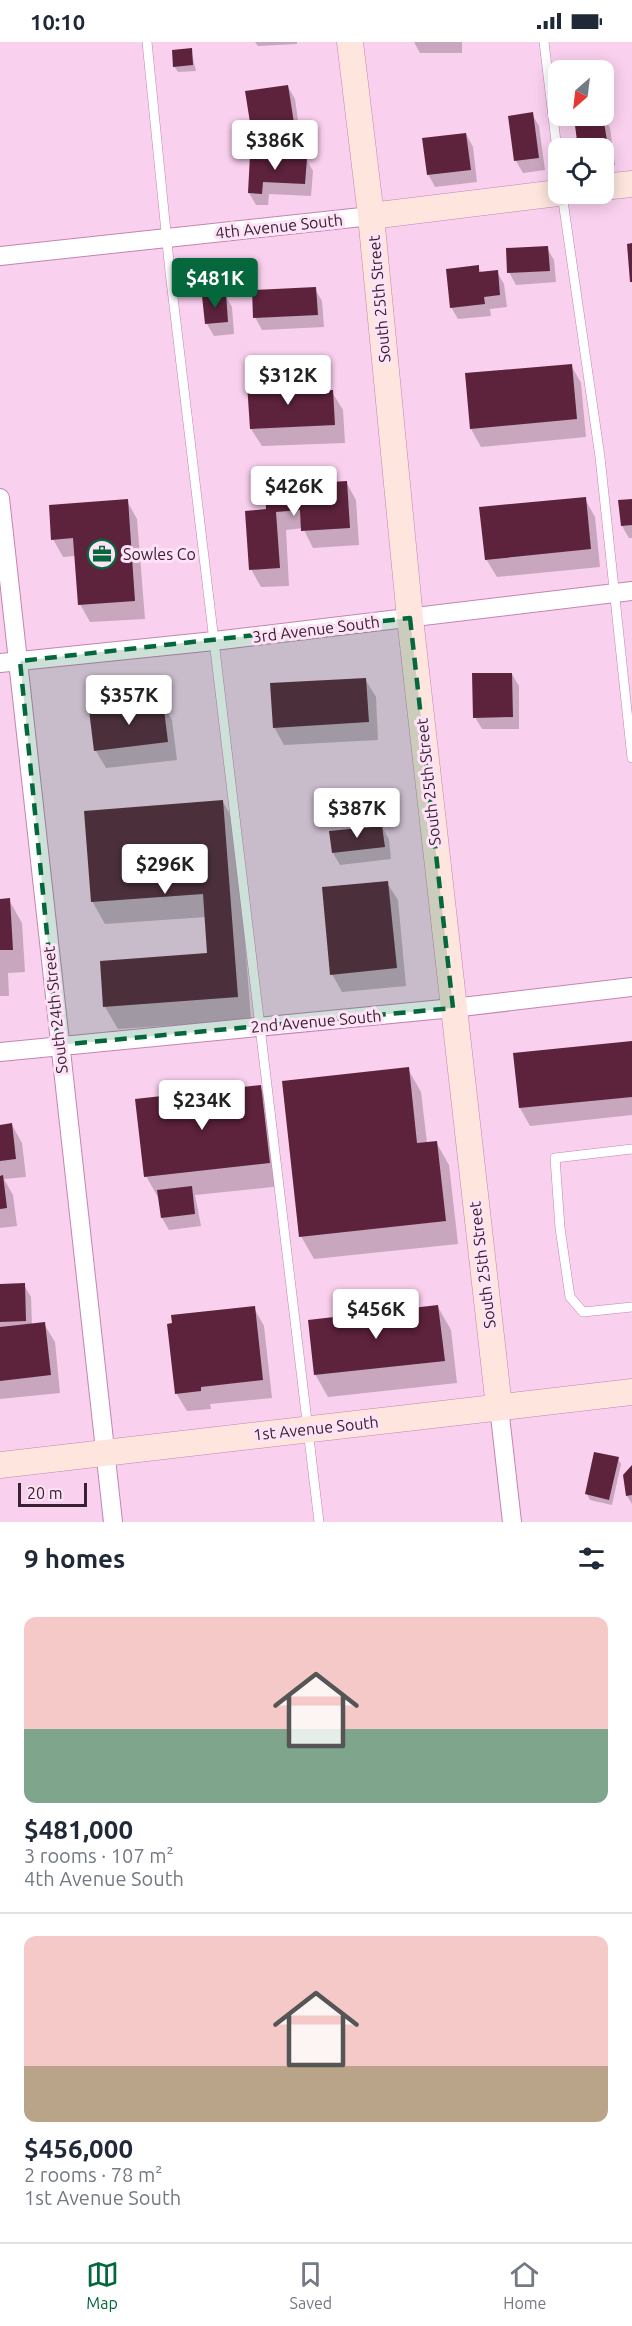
<!DOCTYPE html>
<html lang="en">
<head>
<meta charset="utf-8">
<style>
	body { margin:0; font-family:Ubuntu,sans-serif; background:#f6f6f7; color:#1f2937; height:100vh; display:flex; flex-direction:column; font-size:22px; white-space:nowrap }
	* { box-sizing:border-box; margin:0 }
	p { font-size:20px; color:#747a83 }
	.icon { flex:none; width:33px; height:33px; fill:none; stroke:currentColor; stroke-width:2; stroke-linecap:round; stroke-linejoin:round }
	.map { position:relative; height:1480px; overflow:hidden }
	.panel { display:flex; flex-direction:column; background:#fff; flex:1 }
	.panel>* { flex:none }
	.needle { width:39px; rotate:208deg }
	.buttons { position:absolute; left:548px; top:18px; display:grid; gap:12px }
	.buttons a { display:grid; place-items:center; width:66px; height:66px; border-radius:12px; background:#fff; box-shadow:0 3px 15px #0003; font-size:30px }
	.scale { position:absolute; left:18px; bottom:15px; width:69px; box-sizing:border-box; padding-left:6px; border:3px solid #392033; border-top:0; font-size:16px; line-height:21px; white-space:nowrap; color:#392033; -webkit-text-stroke:4px #fee2f6; paint-order:stroke }
	.price { position:absolute; translate:-50% -51px; padding:0 14px; border-radius:6px; background:#fff; color:#222; font-size:20px; line-height:39px; filter:drop-shadow(0 2px 3px #0008) }
	.price::after { content:''; position:absolute; left:50%; top:36px; width:18px; height:14px; margin-left:-9px; background:inherit; clip-path:polygon(0 0,100% 0,50% 100%) }
	.price.active { background:#05673c; color:#fff }
	ul { padding:0; list-style:none }
	li { display:grid; align-content:center; gap:12px; height:318px; padding:0 24px }
	li+li { border-top:2px solid #e0e1e3 }
	li span { display:grid; place-items:center; height:186px; border-radius:12px; color:#555 }
	li>.icon { margin-inline-start:auto }
	span .icon { width:108px; height:108px; fill:#fffc; stroke-width:1 }
	li b { font-size:26px }
	h2 { display:flex; justify-content:space-between; align-items:center; height:72px; padding:0 24px; font-size:26px }
	.status { display:flex; justify-content:space-between; align-items:center; height:42px; padding:0 30px; background:#fff; direction:ltr }
	.status svg { height:16px; fill:currentColor }
	.dock { display:flex; justify-content:space-around; align-items:center; height:84px; border-top:2px solid #e0e1e3; background:#fff; font-size:16px; color:#747a83 }
	.dock a { display:grid; justify-items:center; gap:3px }
	.dock .active { color:#05673c }
	.map>svg:first-child { display:block }
	.shadow { fill:#0003 }
	.building { fill:#5d223c }
	.lines { fill:none; stroke-linecap:round; stroke-linejoin:round }
	.lane-casing { stroke:#c384b4; stroke-width:10 }
	.street-casing { stroke:#c384b4; stroke-width:20 }
	.secondary-casing { stroke:#c384b4; stroke-width:27 }
	.lane { stroke:#fff; stroke-width:9 }
	.street { stroke:#fff; stroke-width:18 }
	.secondary { stroke:#fee5de; stroke-width:26 }
	.marked { fill:#05673c; fill-opacity:0.2; stroke:#05673c; stroke-width:4.5; stroke-dasharray:12 8; stroke-linejoin:round }
	.labels { text-anchor:middle; stroke-width:6; stroke-linejoin:round; paint-order:stroke }
	.street-label { font-size:16px; fill:#392033; stroke:#fee2f6 }
	.poi-label { font-size:16px; fill:#392033; stroke:#fee2f6; text-anchor:start }
</style>
</head>
<body>
<div class="status"><b>10:10</b><svg viewBox="0 0 49 12"><path d="M0 12V9h3v3zM5 12V6h3v6zM10 12V3h3v9zM15 12V0h3v12zM26 1h20v11H26zM47 4h2v5h-2z"/></svg></div>
<div class="map">
<svg width="632" height="1480" viewBox="0 0 632 1480">
	<rect width="100%" height="100%" fill="#f9d0ee"/>
	<path class="shadow" d="M255,0H297V2L258,4Z
		M414,0H462V11H420Z
		M191,8L196,29L178,30L174,24Z
		M288,45L295,57L300,93L275,97L276,102L260,104L253,92Z
		M532,72L539,84L545,128L523,131L516,119L510,75Z
		M603,73L610,86L615,123L603,125V106H579L575,77Z
		M466,92L473,105L477,140L435,145L428,132Z
		M252,114L306,117L313,129L311,154L269,152L268,163H256L249,151Z
		M547,206L554,218L556,240L516,243L509,230Z
		M478,225L482,231L497,230L504,242L507,265L490,267L491,274L458,277L451,265Z
		M315,247L322,259L324,285L262,288L255,275Z
		M225,253L232,265L234,292L214,294L207,282Z
		M571,323L581,341L586,395L481,405L471,387L466,333Z
		M296,341L302,351L332,350L343,368L345,401L262,404L251,387Z
		M346,440L356,458L359,503L313,506L303,486L286,488L289,544L261,545L251,527L268,469Z
		M585,457L595,475L600,525L497,535L486,517Z
		M632,458V496H629L622,484Z
		M127,459L137,477L145,577L90,580L80,562L76,514L63,515L53,497Z
		M512,632L519,644V687H482L475,675Z
		M365,637L376,655L378,698L284,703L274,685Z
		M162,661L172,678L177,718L106,726L96,709Z
		M223,760L236,783L251,978L118,987L105,965L209,912L206,875L105,882L92,859Z
		M382,785L389,797L391,817L340,823L333,811Z
		M387,841L398,858L406,944L342,950L332,932Z
		M9,858L22,881L25,930L8,931L9,954H0V859Z
		M632,1000V1073L530,1084L520,1066L514,1013Z
		M408,1027L421,1050L427,1101L436,1100L449,1123L458,1202L314,1217L301,1194Z
		M260,1045L273,1067L282,1144L195,1153L201,1184L169,1188L162,1176L159,1157L146,1134Z
		M12,1083L22,1101L26,1135L4,1137L13,1153L17,1184L0,1186V1084Z
		M24,1243L31,1255L32,1283L44,1282L55,1300L60,1351L0,1357V1244Z
		M438,1265L451,1288L457,1341L328,1355L315,1332Z
		M254,1266L264,1284L272,1356L210,1362L211,1367L187,1369L176,1351Z
		M618,1417L621,1422L612,1463L590,1458L587,1452Z
		M632,1425V1462L627,1454Z"/>
	<path class="building" d="M192,6L193,23L173,25L172,8Z
		M288,43L294,81L269,85L270,90L252,93L245,49Z
		M533,70L539,116L514,119L508,74Z
		M603,74L609,111L603,112V106H578L574,76Z
		M466,91L471,128L427,133L422,96Z
		M250,113L307,116L305,142L263,140L262,152L248,151Z
		M632,201V240H630L627,202Z
		M548,204L550,229L507,231L506,206Z
		M479,223V230L498,228L500,253L484,255L485,262L450,266L446,227Z
		M316,245L318,273L253,276L252,248Z
		M226,251L228,280L205,282L202,254Z
		M572,322L577,377L470,387L465,331Z
		M297,339L298,350L333,348L335,383L250,387L247,341Z
		M347,439L350,486L301,489L300,468L276,470L280,526L249,528L245,469L266,467L265,444Z
		M586,455L591,507L485,518L479,465Z
		M128,457L135,559L78,563L73,496L51,498L49,463Z
		M632,457V483L621,484L618,458Z
		M472,631H512L513,675L473,676Z
		M366,636L369,680L273,686L270,641Z
		M163,659L168,700L94,709L89,668Z
		M223,758L238,955L103,965L100,919L207,911L203,852L91,860L84,769Z
		M382,784L385,805L332,811L329,789Z
		M388,839L397,926L330,933L322,845Z
		M10,856L13,908H0V857Z
		M632,999V1055L519,1066L513,1011Z
		M409,1025L417,1101L437,1099L446,1179L299,1195L282,1039Z
		M261,1043L270,1121L144,1135L135,1057Z
		M12,1081L16,1117L0,1119V1083Z
		M3,1133L7,1166L0,1167V1134Z
		M192,1144L195,1172L161,1176L157,1148Z
		M25,1241L26,1279L0,1280V1242Z
		M438,1263L445,1319L314,1333L308,1278Z
		M255,1264L263,1338L201,1345V1349L175,1352L167,1282L172,1281L171,1273Z
		M45,1280L51,1333L0,1339V1285Z
		M594,1410L619,1415L609,1458L585,1452Z
		M632,1423V1453L626,1454L623,1433Z"/>
	<g class="lines">
		<g class="lane-casing">
			<path id="lane" d="M147,0L170,230L319,1480
				M544,0L558,116
				M562,152L600,415L632,716
				M632,1107L555,1116L560,1186L570,1255L583,1270L632,1265"/>
		</g>
		<g class="street-casing">
			<path id="street" d="M0,214L371,174
				M0,456L113,1480
				M0,621L214,599L632,549
				M0,1010L453,966L632,945
				M499,1365L512,1480"/>
		</g>
		<g class="secondary-casing">
			<path id="secondary" d="M350,0L371,174L410,576L499,1365
				M603,145L632,142
				M371,174L558,151
				M0,1423L632,1350"/>
		</g>
		<use href="#lane" class="lane"/>
		<use href="#street" class="street"/>
		<use href="#secondary" class="secondary"/>
	</g>
	<path class="marked" d="M410,576L453,966L58,1003L20,619Z"/>
	<defs>
		<g id="office-ring" transform="scale(1.5)"><circle r="9.5" fill="#fee2f6" stroke="#05673c" stroke-width="1.5"/><path d="M-6-3h4V-5.5h4V-3h4V5H-6ZM-1-4.5V-3h2v-1.5ZM-6 0V1H6V0Z" fill="#05673c"/></g>
	</defs>
	<g fill-rule="evenodd">
		<use href="#office-ring" x="102" y="512"/>
	</g>
	<g class="labels">
		<g class="street-label">
			<text transform="translate(279 184) rotate(-6)" y="6">4th Avenue South</text>
			<text transform="translate(379 257) rotate(-95)" y="6">South 25th Street</text>
			<text transform="translate(316 587) rotate(-7)" y="6">3rd Avenue South</text>
			<text transform="translate(428 740) rotate(-96)" y="6">South 25th Street</text>
			<text transform="translate(55 968) rotate(-96)" y="6">South 24th Street</text>
			<text transform="translate(316 979) rotate(-5)" y="6">2nd Avenue South</text>
			<text transform="translate(482 1223) rotate(-97)" y="6">South 25th Street</text>
			<text transform="translate(316 1386) rotate(-6)" y="6">1st Avenue South</text>
		</g>
		<g class="poi-label">
			<text x="123" y="518">Sowles Co</text>
		</g>
	</g>
</svg>
<div class="buttons">
<a><svg class="needle" viewBox="-14 -14 28 28"><path d="M0-13l5 13h-10z" fill="#e53935"/><path d="M0 13l5-13h-10z" fill="#747a83"/></svg></a>
<a><svg class="icon" aria-label="locate" viewBox="0 0 24 24"><circle cx="12" cy="12" r="6"/><path d="M12 2v4M12 18v4M2 12h4M18 12h4"/></svg></a>
</div>
<div class="scale">20 m</div>
<b class="price" style="left:275px;top:129px">$386K</b>
<b class="price active" style="left:215px;top:267px">$481K</b>
<b class="price" style="left:288px;top:364px">$312K</b>
<b class="price" style="left:294px;top:475px">$426K</b>
<b class="price" style="left:129px;top:684px">$357K</b>
<b class="price" style="left:357px;top:797px">$387K</b>
<b class="price" style="left:165px;top:853px">$296K</b>
<b class="price" style="left:202px;top:1089px">$234K</b>
<b class="price" style="left:376px;top:1298px">$456K</b>
</div>
<section class="panel">
<h2>9 homes<svg class="icon" aria-label="filters" viewBox="0 0 24 24"><path d="M4 7h16M4 17h16"/><circle cx="9" cy="7" r="2"/><circle cx="15" cy="17" r="2"/></svg></h2>
<ul>
<li><span style="background:linear-gradient(#f6c9c9 60%,#7fa58c 0)"><svg class="icon" aria-label="home" viewBox="0 0 24 24"><path d="M3 11l9-7 9 7M6 9v11h12V9"/></svg></span><div><b>$481,000</b><p>3 rooms · 107 m²</p><p>4th Avenue South</p></div></li>
<li><span style="background:linear-gradient(#f6c9c9 70%,#b9a48a 0)"><svg class="icon" aria-label="home" viewBox="0 0 24 24"><path d="M3 11l9-7 9 7M6 9v11h12V9"/></svg></span><div><b>$456,000</b><p>2 rooms · 78 m²</p><p>1st Avenue South</p></div></li>
</ul>
</section>
<nav class="dock">
<a class="active"><svg class="icon" aria-label="map" viewBox="0 0 24 24"><path d="M3 6l6-2 6 2 6-2v14l-6 2-6-2-6 2zM9 4v14M15 6v14"/></svg>Map</a>
<a><svg class="icon" aria-label="saved" viewBox="0 0 24 24"><path d="M7 4h10v16l-5-4-5 4z"/></svg>Saved</a>
<a><svg class="icon" aria-label="home" viewBox="0 0 24 24"><path d="M3 11l9-7 9 7M6 9v11h12V9"/></svg>Home</a>
</nav>
</body>
</html>
